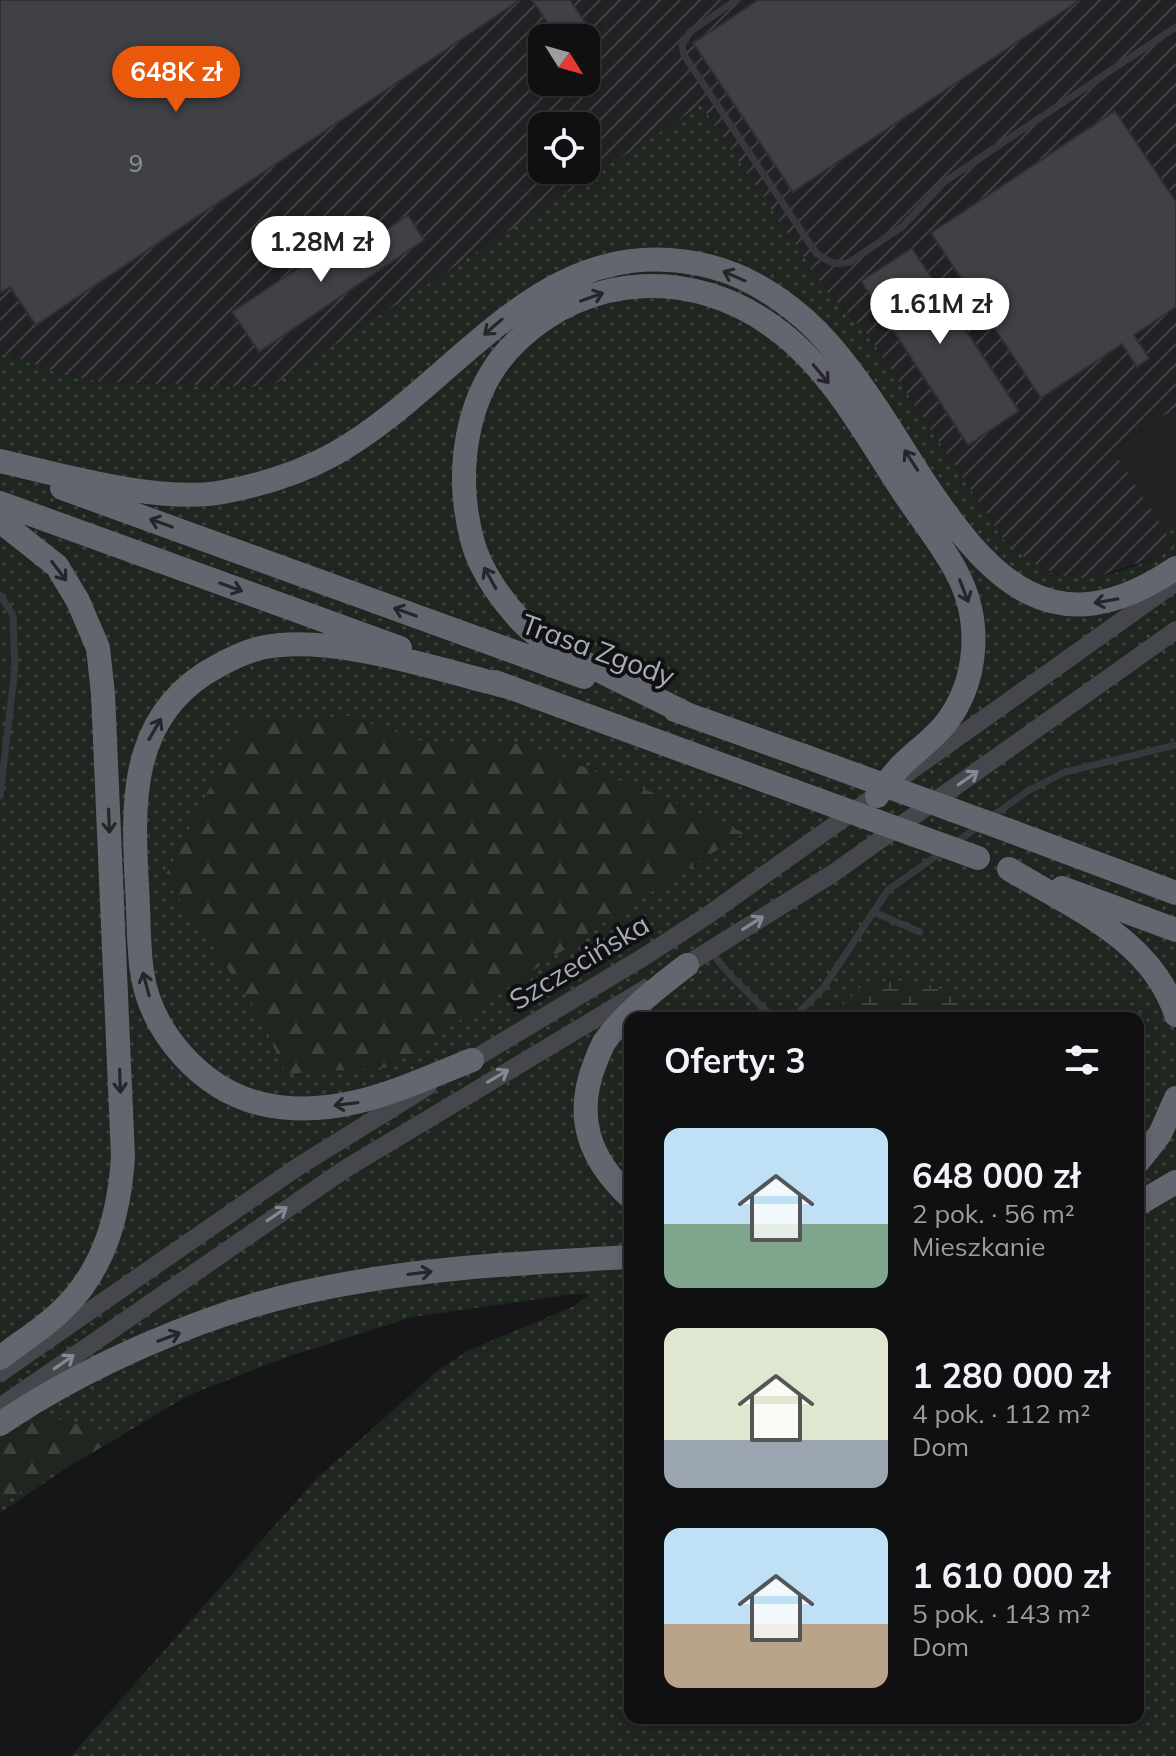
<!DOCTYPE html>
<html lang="pl">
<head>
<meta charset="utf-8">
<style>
	body { margin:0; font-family:Mulish,sans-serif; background:#19191b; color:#f1f3f6; height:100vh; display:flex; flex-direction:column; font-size:30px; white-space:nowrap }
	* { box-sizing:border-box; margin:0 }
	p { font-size:26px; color:#9c9d9f }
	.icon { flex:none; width:44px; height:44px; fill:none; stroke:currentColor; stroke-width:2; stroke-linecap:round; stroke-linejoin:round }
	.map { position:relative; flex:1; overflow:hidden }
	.panel { position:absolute; left:624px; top:1012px; width:520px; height:712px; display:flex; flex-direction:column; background:#101012; border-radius:16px; box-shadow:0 4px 12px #0003,0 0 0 2px #303032 }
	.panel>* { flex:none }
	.needle { width:52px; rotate:127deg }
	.tools { position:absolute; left:528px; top:24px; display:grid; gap:16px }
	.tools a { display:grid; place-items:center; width:72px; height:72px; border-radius:16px; background:#101012; box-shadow:0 4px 12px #0003,0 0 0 2px #303032; font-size:40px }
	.price { position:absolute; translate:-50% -68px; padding:0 18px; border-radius:28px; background:#fff; color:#222; font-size:26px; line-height:52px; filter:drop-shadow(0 2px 4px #0008) }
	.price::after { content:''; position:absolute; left:50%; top:48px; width:24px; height:18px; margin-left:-12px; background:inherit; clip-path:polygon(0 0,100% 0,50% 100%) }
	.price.current { background:#ea580c; color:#fff }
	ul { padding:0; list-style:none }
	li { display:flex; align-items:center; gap:24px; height:200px; padding:0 40px }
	li span { display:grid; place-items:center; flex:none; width:224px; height:160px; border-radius:16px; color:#555 }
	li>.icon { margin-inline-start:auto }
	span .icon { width:96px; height:96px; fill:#fffc; stroke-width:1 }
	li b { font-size:34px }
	h2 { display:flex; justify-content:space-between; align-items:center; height:96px; padding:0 40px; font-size:34px }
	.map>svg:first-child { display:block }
	.built { fill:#222225 }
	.industrial { fill:url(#industrial-furrows); fill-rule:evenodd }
	.grass { fill:url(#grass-dots); fill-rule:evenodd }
	.forest { fill:url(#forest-firs) }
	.wetland { fill:url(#wetland-marsh) }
	.building { fill:#404145; stroke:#303034; stroke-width:2 }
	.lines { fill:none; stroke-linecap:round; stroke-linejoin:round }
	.lane { stroke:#37383d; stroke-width:7 }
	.secondary { stroke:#45474d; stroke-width:18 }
	.highway { stroke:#63666e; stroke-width:24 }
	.highway-bridge { stroke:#63666e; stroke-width:24 }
	.oneway { stroke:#26262a }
	.oneway2 { stroke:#858993 }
	.labels { text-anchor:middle; stroke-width:8; stroke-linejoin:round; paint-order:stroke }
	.number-label { font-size:24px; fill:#8e929b }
	.street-label { font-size:28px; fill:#a8adb8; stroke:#111113 }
</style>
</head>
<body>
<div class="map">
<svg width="1176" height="1756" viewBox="0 0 1176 1756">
	<defs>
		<pattern id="industrial-furrows" width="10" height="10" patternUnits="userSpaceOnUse" patternTransform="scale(2)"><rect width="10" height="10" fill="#222225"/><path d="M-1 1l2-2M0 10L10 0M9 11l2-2" fill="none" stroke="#3f3f43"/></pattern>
		<pattern id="grass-dots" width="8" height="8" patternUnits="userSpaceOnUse" patternTransform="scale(2)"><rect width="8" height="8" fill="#1e261f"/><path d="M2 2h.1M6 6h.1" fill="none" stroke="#3c433d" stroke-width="1.8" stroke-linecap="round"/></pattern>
		<pattern id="forest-firs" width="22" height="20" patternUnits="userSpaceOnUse" patternTransform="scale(2)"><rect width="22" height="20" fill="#1e261f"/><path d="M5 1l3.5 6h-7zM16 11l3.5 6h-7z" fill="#3c433d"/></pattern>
		<pattern id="wetland-marsh" width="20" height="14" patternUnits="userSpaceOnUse" patternTransform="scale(2)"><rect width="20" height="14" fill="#1e261f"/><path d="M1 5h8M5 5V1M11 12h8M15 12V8" fill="none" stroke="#3c433d"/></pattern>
	</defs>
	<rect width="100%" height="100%" fill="#161618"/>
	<path class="built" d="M1176,408V521L1164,529L1112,449Z"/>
	<path class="industrial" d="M0,0H1176V408L1112,449L1175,546L1162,555L1091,579L1067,578L1029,563L1004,540L869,336L828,293L410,298L269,388L101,382L61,374L0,352ZM542,38H586V82H542ZM542,126H586V170H542Z"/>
	<path class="grass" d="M701,105L828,293L869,336L1004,540C1045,578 1075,588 1129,568C1145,562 1160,556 1175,546L1164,529L1176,521V1756H71L316,1479L436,1372L467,1351L574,1306L590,1294L567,1295L413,1317L287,1357L191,1394L68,1467L0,1513V352L61,374L101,382L269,388ZM630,1018H1138V1718H630Z"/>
	<path class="forest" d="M349,716L428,743L523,744L651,792L744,833L606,921L391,1067L286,1074L258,1012L164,878L243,722Z
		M38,1414L122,1436L0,1503V1441Z"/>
	<path class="wetland" d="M890,980C923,982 953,984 969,1018H830L862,986Z"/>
	<path class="building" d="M0,0H520L36,325L10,287L0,293Z
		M532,0H570L587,25L569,38H558Z
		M758,0H1080L793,192L693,43Z
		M1115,111L1176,202V307L1134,335L1149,358L1137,367L1122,344L1041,398L931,233Z
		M408,215L424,240L259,352L232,312L333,245L343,259Z
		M912,248L1019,411L968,445L861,281Z"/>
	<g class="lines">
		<path class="lane" d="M736,0L690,32L682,45L684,55L816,253C828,262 836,266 850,262L903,226L944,182L1176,27
			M0,595L13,615L15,668L0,796
			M991,817L1028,791L1065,772L1176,745
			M955,843L978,827
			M873,912L920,932
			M711,952L730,975L773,1018
			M793,1018L824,987L888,890L942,852"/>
		<path class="secondary" d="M678,970L832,874L1176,630
			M464,1065L647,955L708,915L1176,582
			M0,1373L299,1166L428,1086
			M0,1407L345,1169L645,989"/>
		<path class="highway" d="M0,461C61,475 162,504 223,492C261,485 302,472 336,453C461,382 544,223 712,267C755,278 800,310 829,344C864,384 892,432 921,477C989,580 1053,651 1176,568
			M62,488L584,677
			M0,503L400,648
			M0,521L57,566L78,601L98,648L103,694L123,1157C119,1216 104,1272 59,1313C41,1330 19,1343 0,1358
			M495,682L769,782
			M675,710L804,756
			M689,715C661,701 632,687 604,673C576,658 546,646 523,623C503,602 481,572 473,543C454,475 464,391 517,341C589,272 693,269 772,326C831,367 867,438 906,496C923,522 944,547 958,575C982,622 978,681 946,723C935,737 920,748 907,760C895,770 886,784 877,796
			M1013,832L1176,893
			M1009,869C1073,908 1152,939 1176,1015
			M1062,888L1176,930
			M472,1060C404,1087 337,1121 262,1104C202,1090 151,1033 142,972C138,945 139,915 137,887C133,808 128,724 204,674C222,663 244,651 265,647C336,634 438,670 509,687
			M1138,1162L1160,1134L1176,1098
			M630,1197C589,1159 574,1117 595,1063C598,1056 601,1047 605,1041C627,1011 658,987 687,965
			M1138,1204L1176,1182
			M0,1424C86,1366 203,1314 305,1292C412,1268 521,1263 630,1257"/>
		<path class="highway-bridge" d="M804,756L1013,832
			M769,782L978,858"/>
	</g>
	<defs><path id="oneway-shaft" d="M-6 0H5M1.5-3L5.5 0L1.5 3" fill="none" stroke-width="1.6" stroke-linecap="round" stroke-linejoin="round" transform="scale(2)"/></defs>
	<g class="oneway">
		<use href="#oneway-shaft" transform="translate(734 276) rotate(-156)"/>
		<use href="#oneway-shaft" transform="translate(592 297) rotate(-20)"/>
		<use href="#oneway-shaft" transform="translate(493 327) rotate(139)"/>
		<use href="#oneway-shaft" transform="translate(821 374) rotate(50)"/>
		<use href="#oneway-shaft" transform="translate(911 460) rotate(-123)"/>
		<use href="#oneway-shaft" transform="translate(161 523) rotate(-160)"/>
		<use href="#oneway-shaft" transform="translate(59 571) rotate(53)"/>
		<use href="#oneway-shaft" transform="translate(490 578) rotate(-119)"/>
		<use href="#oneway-shaft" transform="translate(231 587) rotate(20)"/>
		<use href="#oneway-shaft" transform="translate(964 591) rotate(69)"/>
		<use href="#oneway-shaft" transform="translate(1106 601) rotate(170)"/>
		<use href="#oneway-shaft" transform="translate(405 612) rotate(-160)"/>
		<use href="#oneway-shaft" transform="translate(155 729) rotate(-60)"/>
		<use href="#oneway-shaft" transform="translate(109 821) rotate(88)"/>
		<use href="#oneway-shaft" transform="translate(146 984) rotate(-105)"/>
		<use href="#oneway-shaft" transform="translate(120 1081) rotate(88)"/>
		<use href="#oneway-shaft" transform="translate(346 1104) rotate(173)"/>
		<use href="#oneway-shaft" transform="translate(420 1273) rotate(-7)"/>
		<use href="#oneway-shaft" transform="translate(169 1337) rotate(-21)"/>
	</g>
	<g class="oneway2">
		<use href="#oneway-shaft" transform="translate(968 778) rotate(-35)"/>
		<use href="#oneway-shaft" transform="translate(753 923) rotate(-32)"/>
		<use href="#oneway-shaft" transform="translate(498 1076) rotate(-31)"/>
		<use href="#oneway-shaft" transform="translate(277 1214) rotate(-34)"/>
		<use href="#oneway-shaft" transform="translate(64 1362) rotate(-35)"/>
	</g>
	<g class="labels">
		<g class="number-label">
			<text x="136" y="172">9</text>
		</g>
		<g class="street-label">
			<text transform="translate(598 650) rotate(20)" y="10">Trasa Zgody</text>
			<text transform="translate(579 962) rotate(-31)" y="10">Szczecińska</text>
		</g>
	</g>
</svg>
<div class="tools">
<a><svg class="needle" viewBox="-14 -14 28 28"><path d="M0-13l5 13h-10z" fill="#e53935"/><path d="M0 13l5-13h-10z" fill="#9c9d9f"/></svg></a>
<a><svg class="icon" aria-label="locate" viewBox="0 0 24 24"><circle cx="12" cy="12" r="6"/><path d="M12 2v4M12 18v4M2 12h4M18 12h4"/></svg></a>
</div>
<b class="price current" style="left:176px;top:114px">648K zł</b>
<b class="price" style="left:321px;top:284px">1.28M zł</b>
<b class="price" style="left:940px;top:346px">1.61M zł</b>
<section class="panel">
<h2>Oferty: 3<svg class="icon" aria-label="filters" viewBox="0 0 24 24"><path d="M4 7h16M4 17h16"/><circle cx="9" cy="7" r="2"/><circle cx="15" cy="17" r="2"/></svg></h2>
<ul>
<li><span style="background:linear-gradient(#bfe0f5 60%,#7fa58c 0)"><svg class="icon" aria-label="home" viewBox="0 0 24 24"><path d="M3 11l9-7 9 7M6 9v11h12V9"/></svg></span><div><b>648 000 zł</b><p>2 pok. · 56 m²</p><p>Mieszkanie</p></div></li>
<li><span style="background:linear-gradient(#dfe7d0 70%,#9aa5b1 0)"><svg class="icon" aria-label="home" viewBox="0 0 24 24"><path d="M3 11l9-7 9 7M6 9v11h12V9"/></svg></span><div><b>1 280 000 zł</b><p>4 pok. · 112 m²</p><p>Dom</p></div></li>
<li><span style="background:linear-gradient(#bfe0f5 60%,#b9a48a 0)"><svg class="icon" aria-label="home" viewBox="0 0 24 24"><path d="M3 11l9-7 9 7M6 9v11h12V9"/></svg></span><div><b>1 610 000 zł</b><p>5 pok. · 143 m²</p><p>Dom</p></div></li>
</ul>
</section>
</div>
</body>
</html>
